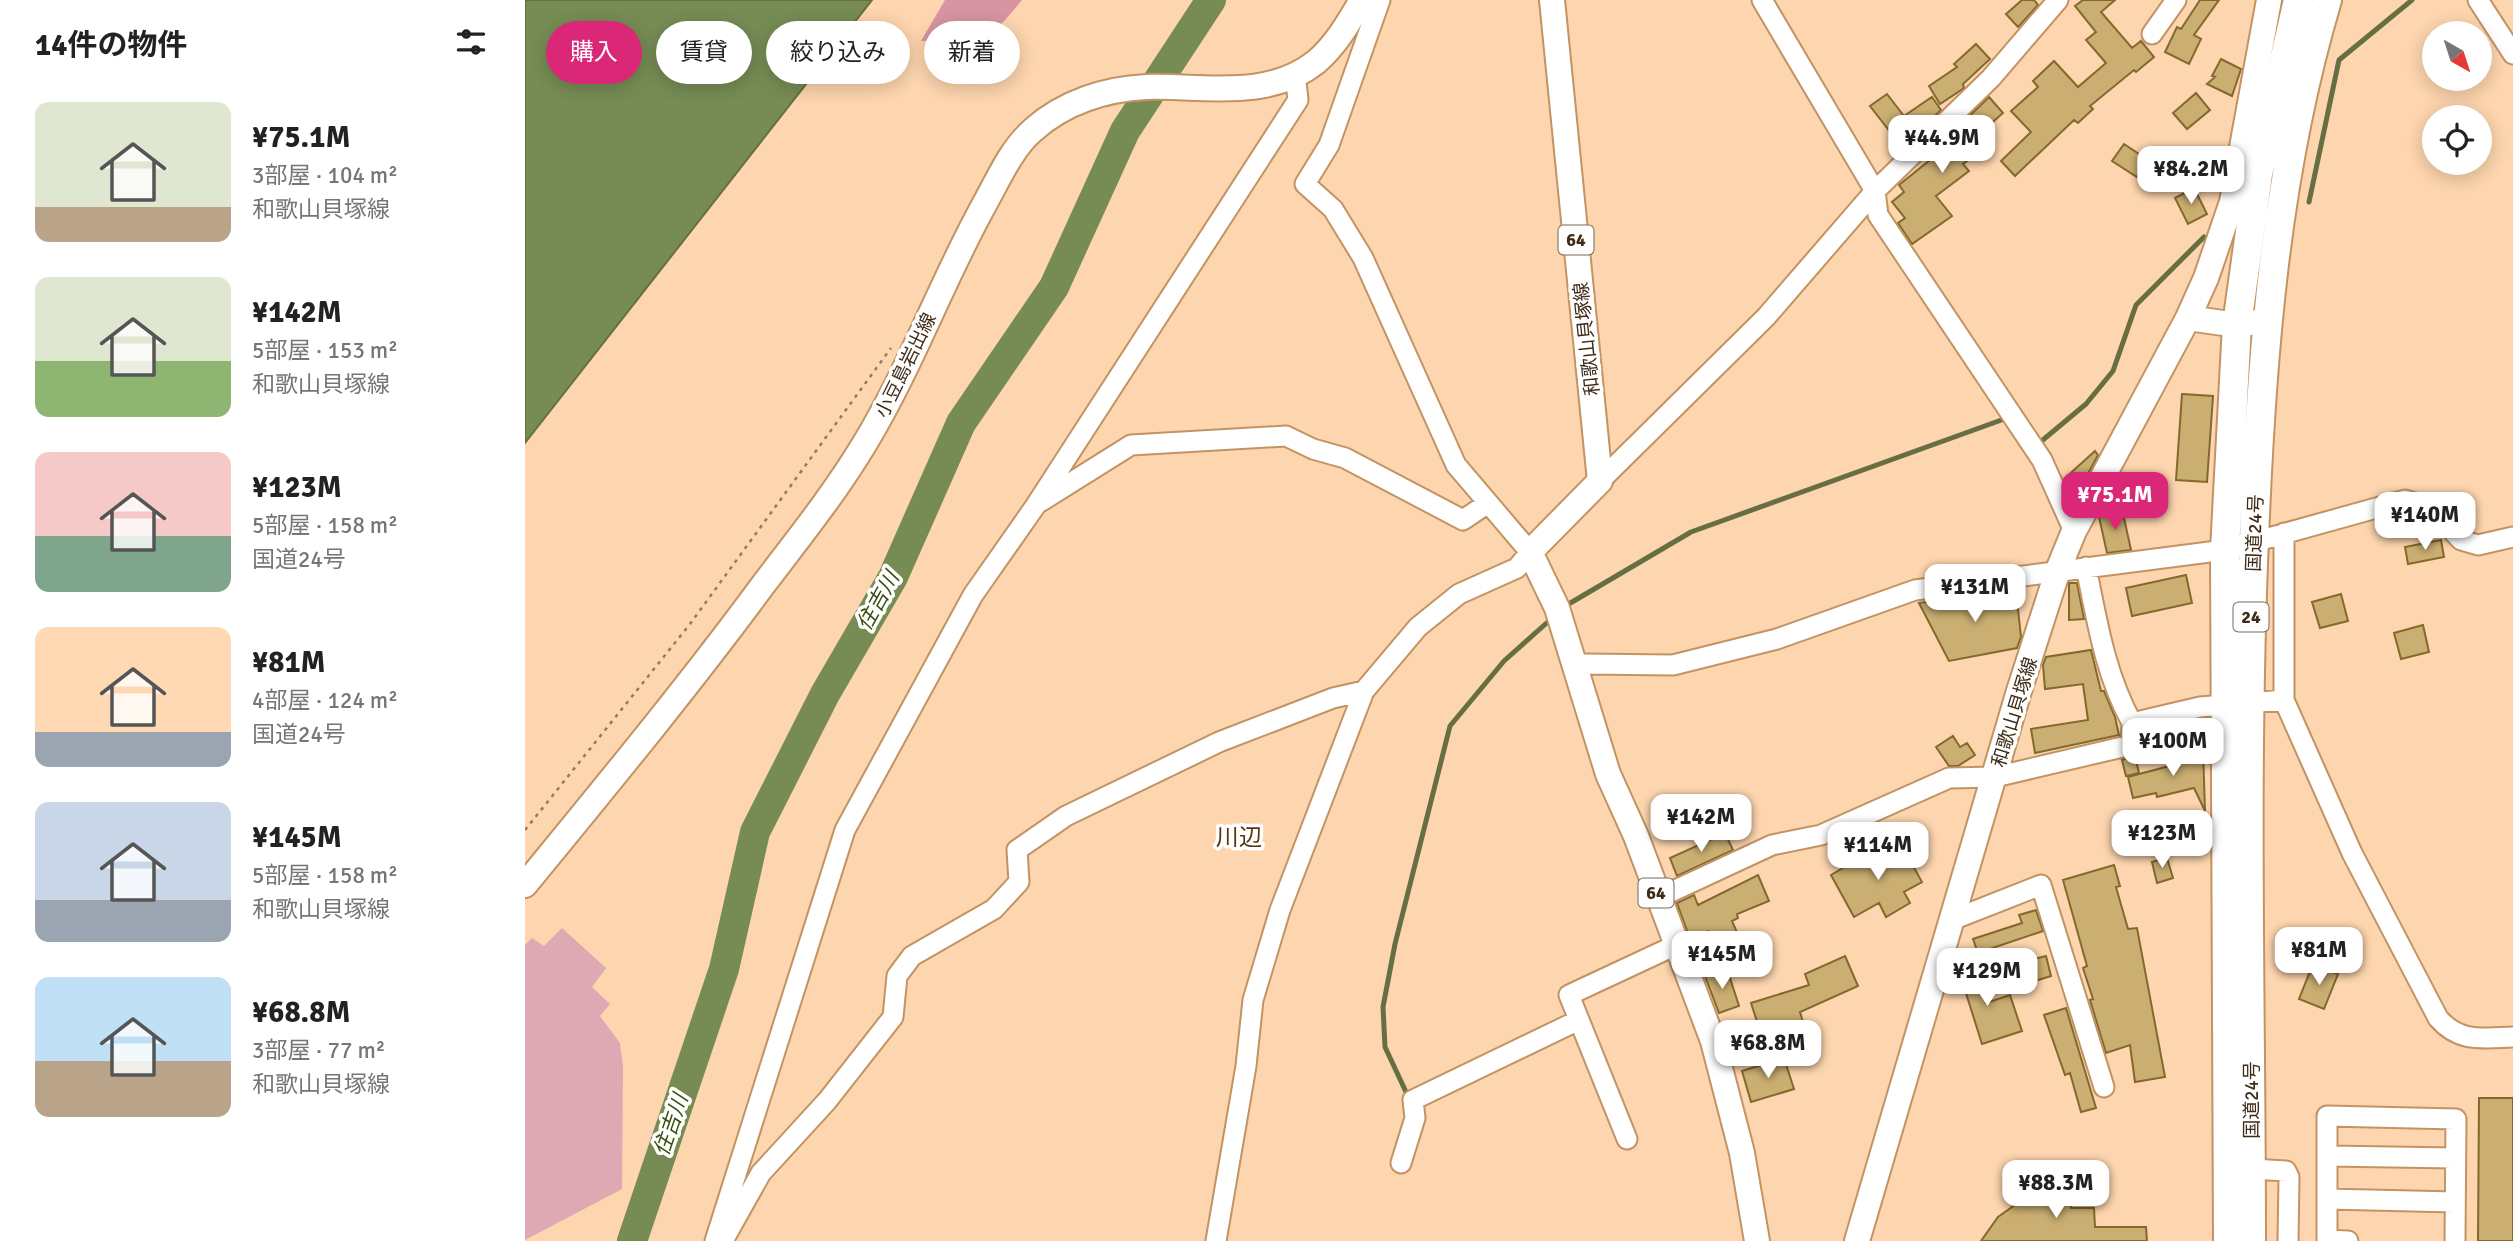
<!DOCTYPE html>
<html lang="ja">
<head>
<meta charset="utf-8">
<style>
	body { margin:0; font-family:Signika,"Noto Sans JP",sans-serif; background:#f6f6f6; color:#222; height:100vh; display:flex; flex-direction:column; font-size:26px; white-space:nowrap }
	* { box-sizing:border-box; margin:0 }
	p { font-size:23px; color:#767676 }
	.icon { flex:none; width:38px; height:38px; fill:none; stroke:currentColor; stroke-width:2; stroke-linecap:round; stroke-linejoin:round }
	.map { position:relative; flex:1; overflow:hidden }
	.panel { display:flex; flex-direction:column; background:#fff; width:525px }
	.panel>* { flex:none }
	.hud { position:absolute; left:21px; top:21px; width:665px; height:63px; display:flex; gap:14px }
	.needle { width:46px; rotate:141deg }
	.fabs { position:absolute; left:1897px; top:21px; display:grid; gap:14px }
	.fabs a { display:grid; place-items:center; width:70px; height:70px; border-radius:50%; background:#fff; box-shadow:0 4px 18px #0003; font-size:35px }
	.price { position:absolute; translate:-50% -60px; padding:0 16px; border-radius:14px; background:#fff; color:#222; font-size:23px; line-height:46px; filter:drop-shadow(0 2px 4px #0008) }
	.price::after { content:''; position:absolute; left:50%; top:42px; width:21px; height:16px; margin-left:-10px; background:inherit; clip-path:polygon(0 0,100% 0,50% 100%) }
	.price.selected { background:#db2777; color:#fff }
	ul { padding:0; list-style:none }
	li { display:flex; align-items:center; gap:21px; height:175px; padding:0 35px }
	li span { display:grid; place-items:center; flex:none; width:196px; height:140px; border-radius:14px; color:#555 }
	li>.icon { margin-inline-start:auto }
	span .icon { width:84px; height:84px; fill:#fffc; stroke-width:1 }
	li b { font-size:30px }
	h2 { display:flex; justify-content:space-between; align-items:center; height:84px; padding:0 35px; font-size:30px }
	.chip { padding:0 24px; border-radius:32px; background:#fff; box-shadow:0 4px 18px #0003; font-size:24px; line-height:63px }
	.chip.selected { background:#db2777; color:#fff }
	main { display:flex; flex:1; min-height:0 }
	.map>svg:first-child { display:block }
	.green { fill:#dfa9b3 }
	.forest { fill:#d894a2 }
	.water { fill:#768c54; stroke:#666f42; stroke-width:2 }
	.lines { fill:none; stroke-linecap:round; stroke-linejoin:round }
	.stream { stroke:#666f42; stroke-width:5 }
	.river { stroke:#768c54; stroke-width:30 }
	.building { fill:#cbaf72; stroke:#83692c; stroke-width:2 }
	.minor-casing { stroke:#c29363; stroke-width:23 }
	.major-casing { stroke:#c29363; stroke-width:28 }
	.highway-casing { stroke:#c29363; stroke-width:32 }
	.path { stroke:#977a5e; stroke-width:2.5; stroke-dasharray:3.5 5; stroke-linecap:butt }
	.minor { stroke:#fff; stroke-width:19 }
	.major { stroke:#fff; stroke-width:24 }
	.highway { stroke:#fff; stroke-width:28 }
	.labels { text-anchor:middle; stroke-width:7; stroke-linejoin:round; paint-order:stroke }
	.shield { fill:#fefefe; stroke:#786b5d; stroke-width:2 }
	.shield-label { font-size:18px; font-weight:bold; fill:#3f2c18 }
	.street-label { font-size:19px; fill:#3f2c18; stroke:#fefefe }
	.water-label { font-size:21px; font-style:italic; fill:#384d0c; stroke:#fefefe }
	.quarter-label { font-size:23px; fill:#563611; stroke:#fefefe }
</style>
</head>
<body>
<main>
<section class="panel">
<h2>14件の物件<svg class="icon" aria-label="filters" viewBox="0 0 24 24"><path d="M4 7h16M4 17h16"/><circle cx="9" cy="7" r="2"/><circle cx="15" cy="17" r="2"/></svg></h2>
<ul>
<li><span style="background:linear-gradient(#dfe7d0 75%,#b9a48a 0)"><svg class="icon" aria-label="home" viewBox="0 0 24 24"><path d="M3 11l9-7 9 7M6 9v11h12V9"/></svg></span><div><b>¥75.1M</b><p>3部屋 · 104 m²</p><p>和歌山貝塚線</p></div></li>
<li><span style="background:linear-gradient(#dfe7d0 60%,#8fb573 0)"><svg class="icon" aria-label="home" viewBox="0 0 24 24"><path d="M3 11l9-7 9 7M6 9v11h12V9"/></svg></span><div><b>¥142M</b><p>5部屋 · 153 m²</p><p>和歌山貝塚線</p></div></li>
<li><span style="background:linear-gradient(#f6c9c9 60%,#7fa58c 0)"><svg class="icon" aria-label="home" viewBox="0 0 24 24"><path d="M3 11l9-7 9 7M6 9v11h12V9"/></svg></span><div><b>¥123M</b><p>5部屋 · 158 m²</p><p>国道24号</p></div></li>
<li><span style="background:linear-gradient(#ffd9b3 75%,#9aa5b1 0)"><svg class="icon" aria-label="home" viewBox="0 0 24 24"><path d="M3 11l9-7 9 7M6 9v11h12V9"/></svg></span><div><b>¥81M</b><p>4部屋 · 124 m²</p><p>国道24号</p></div></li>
<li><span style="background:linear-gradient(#c9d6e8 70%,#9aa5b1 0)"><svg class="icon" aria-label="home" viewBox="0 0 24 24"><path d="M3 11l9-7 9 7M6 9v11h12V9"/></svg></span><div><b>¥145M</b><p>5部屋 · 158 m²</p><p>和歌山貝塚線</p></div></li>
<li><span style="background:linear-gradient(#bfe0f5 60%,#b9a48a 0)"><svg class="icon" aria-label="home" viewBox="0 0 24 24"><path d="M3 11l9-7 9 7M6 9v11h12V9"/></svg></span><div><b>¥68.8M</b><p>3部屋 · 77 m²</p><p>和歌山貝塚線</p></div></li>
</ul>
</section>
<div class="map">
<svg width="1988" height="1241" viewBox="0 0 1988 1241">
	<rect width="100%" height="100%" fill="#fdd5ae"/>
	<path class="green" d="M37,928L81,968L67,987L85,1004L75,1016L95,1043L98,1067L97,1189L0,1240V945L7,938L19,946Z"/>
	<path class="forest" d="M420,0H497C458,48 455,42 396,41Z"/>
	<path class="water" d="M0,0H347L0,443Z"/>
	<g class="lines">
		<path class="stream" d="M1784,202L1814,60L1887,0
			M1513,444L1561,404L1588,371L1611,305L1679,237
			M1042,605L1166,532L1482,418
			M881,1092L860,1047L858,1007L870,944L925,726L979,661L1025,620"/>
		<path class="river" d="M107,1241L199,969L230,832L300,694L368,577L436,423L529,287L600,131L686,0"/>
	</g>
	<path class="building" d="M1497,0H1509L1513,5L1493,27L1481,14Z
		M1558,0H1590L1576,12L1607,48L1616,41L1629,57L1611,72L1609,70L1565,106L1568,109L1553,123L1549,120L1490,176L1476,161L1506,132L1486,111L1513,87L1508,81L1529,61L1553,87L1581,63L1561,40L1571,32L1550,6Z
		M1675,0H1694L1669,35L1676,39L1664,64L1640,52L1652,27L1656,29Z
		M1451,44L1465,59L1438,84L1439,88L1415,104L1404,86L1432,67L1429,64Z
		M1696,59L1716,69L1707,96L1682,84L1690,77L1687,76Z
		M1671,93L1685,110L1662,129L1648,113Z
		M1362,94L1379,116L1407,97L1416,110L1394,131L1392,127L1373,142L1345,106Z
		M1464,97L1478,113L1451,137L1459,148L1438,164L1444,171L1411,196L1427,216L1387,244L1373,223L1380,218L1367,202L1379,192L1374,185L1426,143L1422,138Z
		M1599,144L1623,160L1612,177L1587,161Z
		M1679,153L1700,157L1695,185L1673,181Z
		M1669,188L1682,214L1663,224L1650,198Z
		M1657,394L1688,396L1682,482L1651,480Z
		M1570,451L1573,455L1549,500L1539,479Z
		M1597,509L1606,550L1582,553L1574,517Z
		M1916,540L1919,557L1883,564L1880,547Z
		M1661,575L1667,603L1607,616L1601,588Z
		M1544,583H1552L1559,619L1544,620Z
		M1491,591L1496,637L1492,648L1424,661L1394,603Z
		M1816,594L1823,621L1795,628L1787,602Z
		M1898,625L1904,652L1876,659L1869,633Z
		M1566,650L1576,691H1579L1590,717L1594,735L1510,753L1506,729L1563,720L1558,684L1520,689L1518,665L1521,657Z
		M1428,736L1435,747L1442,743L1450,755L1433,766H1424L1411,747Z
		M1678,749L1680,811L1669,788L1632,797L1631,793L1608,798L1603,777L1659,762L1654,752Z
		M1610,756L1614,773L1601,776L1597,760Z
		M1667,820L1674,846L1646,854L1639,828Z
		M1200,833L1208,850L1152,876L1145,858Z
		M1376,844L1397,882L1379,892L1385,903L1361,917L1354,903L1329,917L1306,875L1335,858L1339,864Z
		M1642,858L1648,878L1632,883L1627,862Z
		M1589,865L1595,886L1591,887L1603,929L1612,928L1640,1077L1610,1082L1605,1045L1581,1053L1565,1000L1568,999L1558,968L1562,966L1538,880Z
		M1233,875L1244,901L1212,914L1213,918L1207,921L1220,951L1196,961L1183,931L1165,939L1152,903L1169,895L1173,905Z
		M1511,910L1518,931L1453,953L1448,939L1497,923L1494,915Z
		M1320,956L1333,986L1275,1012L1278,1022L1236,1034L1226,1003L1284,985L1280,974Z
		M1521,956L1526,976L1510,981L1505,960Z
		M1440,963L1445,977L1452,975L1461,1003L1485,995L1497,1031L1457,1044L1439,987L1432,989L1427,972L1428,967Z
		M1788,964L1813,974L1799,1009L1774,999Z
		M1202,969L1214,1006L1194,1013L1180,976Z
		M1541,1008L1571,1108L1556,1112L1545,1073L1540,1075L1519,1015Z
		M1259,1058L1269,1089L1226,1102L1217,1071Z
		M1954,1098H1988V1241H1953Z
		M1525,1180H1546V1208H1569L1570,1227H1621L1622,1241H1456L1473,1217Z"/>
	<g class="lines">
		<g class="minor-casing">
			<path id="minor" d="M1237,0L1350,191L1353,215L1517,460L1549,531
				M1953,0L1988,54
				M1627,34L1651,0
				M1075,481L1241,317L1350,191L1466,78L1533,0
				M515,502L606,445L761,436L788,449L820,458L938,520L963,503
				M1561,567C1572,621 1580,674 1607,723
				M1049,669L1060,664L1148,665L1252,639L1390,590L1700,550L1880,500L1906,508L1936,540L1953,545L1988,537
				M1759,700V533
				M1133,898L1247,845L1296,835L1424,778L1470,777L1606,745L1607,723L1675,707L1759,700L1827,853L1913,1018C1934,1043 1958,1038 1988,1037
				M1427,920L1516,885L1579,1087
				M1102,1139L1044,995L1151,945
				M1803,1156L1930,1158
				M876,1163L890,1118L888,1100L1054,1020
				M1726,1169L1761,1171L1764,1177L1763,1241
				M1802,1199L1930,1202
				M199,1239L236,1173L302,1101L368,1017L372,976L387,956L469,909L494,882L492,850L541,816L694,742L808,698L839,691
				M1802,1240L1823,1241
				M190,1241L320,830L448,595L511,505L773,100L770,73
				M691,1241L721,1066L728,1000L755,910L839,691L893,627L934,594L992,568L1005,552L931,465L838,258L808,209L780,184L804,145L855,0
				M1802,1241V1116L1931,1119L1930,1241"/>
		</g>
		<g class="major-casing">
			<path id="major" d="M1027,0L1075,481L1005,552L1032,608L1083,774L1111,836L1188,1041L1217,1153L1232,1241
				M1663,318L1712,325L1732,322
				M0,885C81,786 162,688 238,585C273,539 310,493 340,443C386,367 416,283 459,205C473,180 486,149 508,130C539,102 581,89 621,87C677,85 742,101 791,62C811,45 824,22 837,0
				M1332,1241L1494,691L1533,570L1549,531L1663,318L1681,278L1707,202L1744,0"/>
		</g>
		<g class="highway-casing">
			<path id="highway" d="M1703,1241L1700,550L1712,325L1733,174L1773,0
				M1726,1241C1726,1007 1719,773 1729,539C1736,359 1750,174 1802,0"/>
		</g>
		<path class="path" d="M0,830L165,624L366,348"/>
		<use href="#minor" class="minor"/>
		<use href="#major" class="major"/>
		<use href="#highway" class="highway"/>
	</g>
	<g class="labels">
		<g class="shield">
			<rect x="1033.5" y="225.5" width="35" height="29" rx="5"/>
			<rect x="1708.5" y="602.5" width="35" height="29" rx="5"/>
			<rect x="1113.5" y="878.5" width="35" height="29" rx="5"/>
		</g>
		<g class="shield-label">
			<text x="1051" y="246">64</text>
			<text x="1726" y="623">24</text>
			<text x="1131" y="899">64</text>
		</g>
		<g class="street-label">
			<text transform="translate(1061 339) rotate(-96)" y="7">和歌山貝塚線</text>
			<text transform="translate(380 365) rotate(-64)" y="7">小豆島岩出線</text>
			<text transform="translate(1729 533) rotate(-88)" y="7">国道24号</text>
			<text transform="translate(1489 712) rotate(-73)" y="7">和歌山貝塚線</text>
			<text transform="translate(1726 1100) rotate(-90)" y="7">国道24号</text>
		</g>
		<g class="water-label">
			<text transform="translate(353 601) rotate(-61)" y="7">住吉川</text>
			<text transform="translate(146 1125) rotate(-71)" y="7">住吉川</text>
		</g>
		<g class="quarter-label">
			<text x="714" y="845">川辺</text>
		</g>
	</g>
</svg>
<div class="fabs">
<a><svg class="needle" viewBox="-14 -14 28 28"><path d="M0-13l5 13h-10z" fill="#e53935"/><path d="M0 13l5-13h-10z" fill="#767676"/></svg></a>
<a><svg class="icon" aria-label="locate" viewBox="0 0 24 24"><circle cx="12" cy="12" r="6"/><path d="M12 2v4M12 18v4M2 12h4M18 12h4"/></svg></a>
</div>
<b class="price" style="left:1417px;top:175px">¥44.9M</b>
<b class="price" style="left:1666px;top:206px">¥84.2M</b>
<b class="price selected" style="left:1590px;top:532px">¥75.1M</b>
<b class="price" style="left:1900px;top:552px">¥140M</b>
<b class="price" style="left:1450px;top:624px">¥131M</b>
<b class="price" style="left:1648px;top:778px">¥100M</b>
<b class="price" style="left:1176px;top:854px">¥142M</b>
<b class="price" style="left:1637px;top:870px">¥123M</b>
<b class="price" style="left:1353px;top:882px">¥114M</b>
<b class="price" style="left:1794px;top:987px">¥81M</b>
<b class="price" style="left:1197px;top:991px">¥145M</b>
<b class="price" style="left:1462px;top:1008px">¥129M</b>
<b class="price" style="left:1243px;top:1080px">¥68.8M</b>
<b class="price" style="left:1531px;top:1220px">¥88.3M</b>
<div class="hud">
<a class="chip selected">購入</a>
<a class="chip">賃貸</a>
<a class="chip">絞り込み</a>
<a class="chip">新着</a>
</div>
</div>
</main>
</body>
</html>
